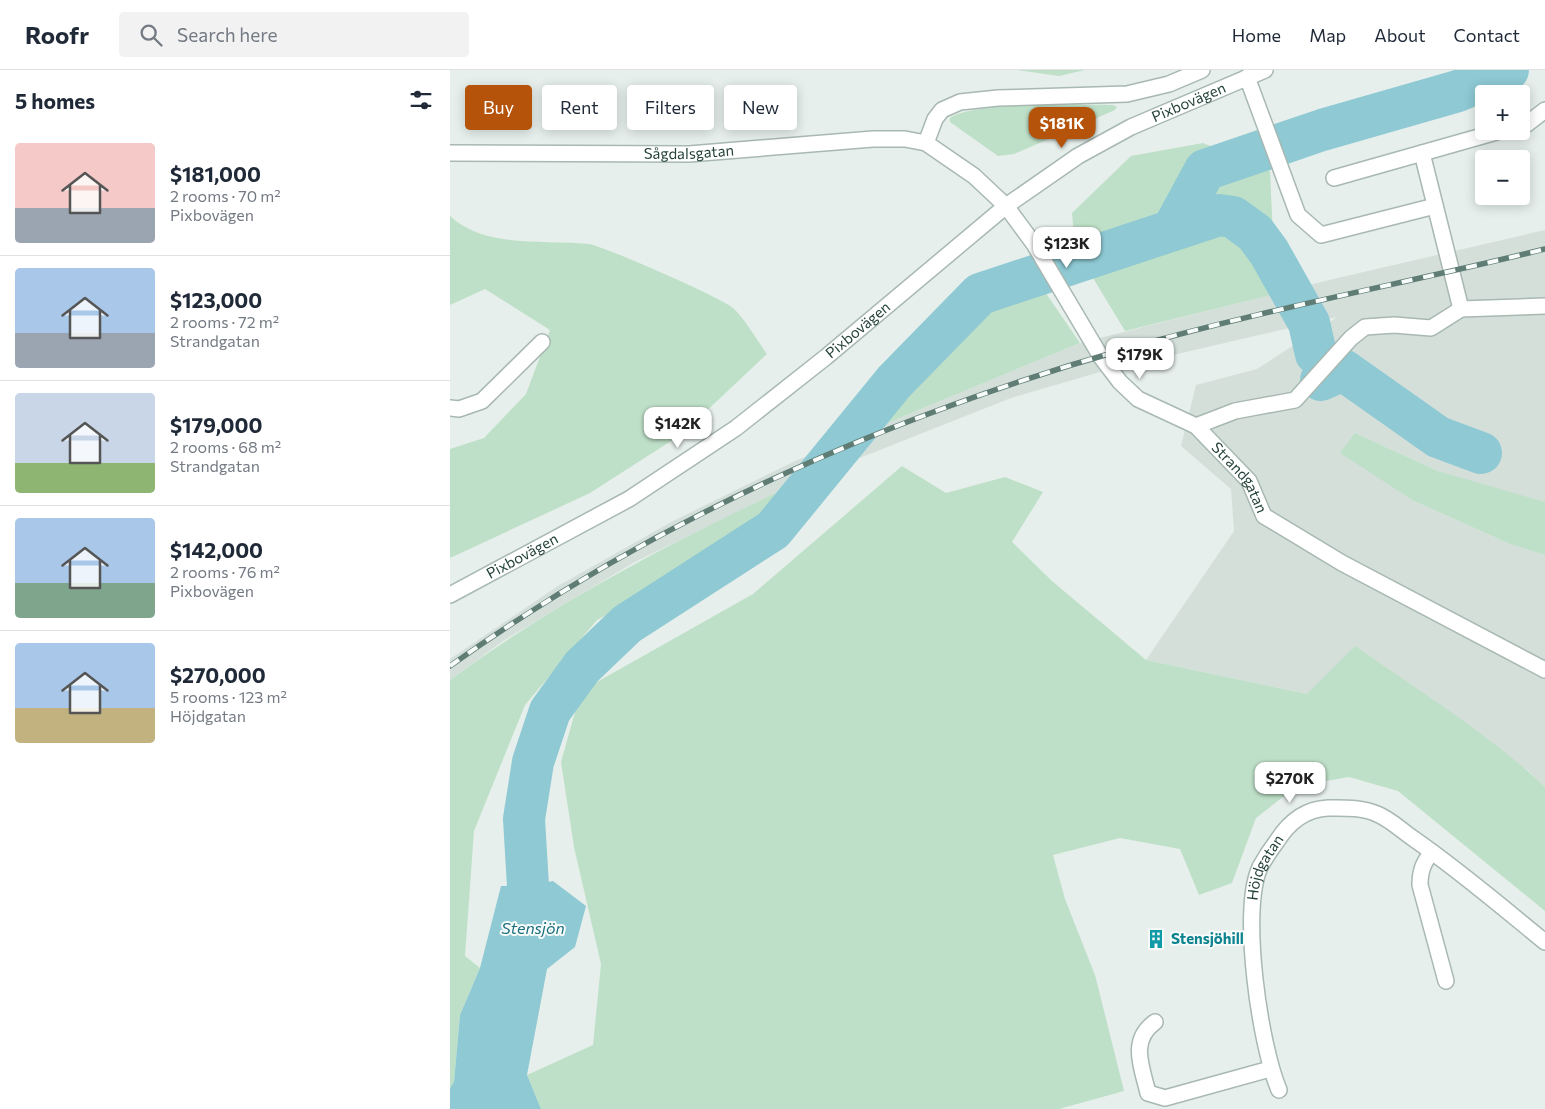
<!DOCTYPE html>
<html lang="en">
<head>
<meta charset="utf-8">
<style>
	body { margin:0; font-family:Commissioner,sans-serif; background:#f2f2f3; color:#1f2937; height:100vh; display:flex; flex-direction:column; font-size:19px; white-space:nowrap }
	* { box-sizing:border-box; margin:0 }
	p { font-size:16px; color:#747a83 }
	.icon { flex:none; width:28px; height:28px; fill:none; stroke:currentColor; stroke-width:2; stroke-linecap:round; stroke-linejoin:round }
	.map { position:relative; flex:1; overflow:hidden }
	.drawer { display:flex; flex-direction:column; background:#fff; width:450px }
	.drawer>* { flex:none }
	.banner { position:absolute; left:15px; top:15px; width:475px; height:45px; display:flex; gap:10px }
	.tools { position:absolute; left:1025px; top:15px; display:grid; gap:10px }
	.tools a { display:grid; place-items:center; width:55px; height:55px; border-radius:5px; background:#fff; box-shadow:0 2px 12px #0003; font-size:25px }
	.price { position:absolute; translate:-50% -42px; padding:0 11px; border-radius:10px; background:#fff; color:#222; font-size:16px; line-height:32px; filter:drop-shadow(0 1px 2px #0008) }
	.price::after { content:''; position:absolute; left:50%; top:30px; width:15px; height:11px; margin-left:-8px; background:inherit; clip-path:polygon(0 0,100% 0,50% 100%) }
	.price.selected { background:#b45309; color:#fff }
	ul { padding:0; list-style:none }
	li { display:flex; align-items:center; gap:15px; height:125px; padding:0 15px }
	li+li { border-top:1px solid #e0e1e3 }
	li span { display:grid; place-items:center; flex:none; width:140px; height:100px; border-radius:5px; color:#555 }
	li>.icon { margin-inline-start:auto }
	span .icon { width:60px; height:60px; fill:#fffc; stroke-width:1 }
	li b { font-size:21px }
	h2 { display:flex; justify-content:space-between; align-items:center; height:60px; padding:0 15px; font-size:21px }
	.tag { padding:0 18px; border-radius:5px; background:#fff; box-shadow:0 2px 12px #0003; font-size:18px; line-height:45px }
	.tag.selected { background:#b45309; color:#fff }
	header { display:flex; align-items:center; gap:30px; box-sizing:border-box; height:70px; padding:0 25px; background:#fff; border-bottom:1px solid #e0e1e3 }
	header strong { font-size:24px }
	nav { display:flex; gap:28px; margin-inline-start:auto; font-size:18px }
	.search { width:350px; height:45px; background:#f2f2f3; display:flex; align-items:center; gap:12px; box-sizing:border-box; padding:0 18px; border-radius:5px; color:#747a83; font-size:19px }
	main { display:flex; flex:1; min-height:0 }
	.map>svg:first-child { display:block }
	.built { fill:#d4dfda }
	.green { fill:#bfe0c8 }
	.water { fill:#8ec9d4 }
	.lines { fill:none; stroke-linecap:round; stroke-linejoin:round }
	.river { stroke:#8ec9d4; stroke-width:42 }
	.minor-casing { stroke:#a8b8b2; stroke-width:18 }
	.minor { stroke:#fff; stroke-width:15 }
	.rail-casing { stroke:#5f7d75; stroke-width:5.5 }
	.rail { stroke:#f7fbf9; stroke-width:4; stroke-dasharray:11; stroke-linecap:butt }
	.labels { text-anchor:middle; stroke-width:4; stroke-linejoin:round; paint-order:stroke }
	.street-label { font-size:15px; fill:#24423a; stroke:#f7fbf9 }
	.culture-label { font-size:15px; font-weight:bold; fill:#0d838f; stroke:#f7fbf9; text-anchor:start }
	.water-label { font-size:16px; font-style:italic; fill:#1c6f80; stroke:#f7fbf9 }
</style>
</head>
<body>
<header>
<strong>Roofr</strong>
<div class="search"><svg class="icon" aria-label="search" viewBox="0 0 24 24"><circle cx="10" cy="10" r="6"/><path d="M15 15l6 6"/></svg>Search here</div>
<nav><a>Home</a><a>Map</a><a>About</a><a>Contact</a></nav>
</header>
<main>
<section class="drawer">
<h2>5 homes<svg class="icon" aria-label="filters" viewBox="0 0 24 24"><path d="M4 7h16M4 17h16"/><circle cx="9" cy="7" r="2"/><circle cx="15" cy="17" r="2"/></svg></h2>
<ul>
<li><span style="background:linear-gradient(#f6c9c9 65%,#9aa5b1 0)"><svg class="icon" aria-label="home" viewBox="0 0 24 24"><path d="M3 11l9-7 9 7M6 9v11h12V9"/></svg></span><div><b>$181,000</b><p>2 rooms · 70 m²</p><p>Pixbovägen</p></div></li>
<li><span style="background:linear-gradient(#a9c7e8 65%,#9aa5b1 0)"><svg class="icon" aria-label="home" viewBox="0 0 24 24"><path d="M3 11l9-7 9 7M6 9v11h12V9"/></svg></span><div><b>$123,000</b><p>2 rooms · 72 m²</p><p>Strandgatan</p></div></li>
<li><span style="background:linear-gradient(#c9d6e8 70%,#8fb573 0)"><svg class="icon" aria-label="home" viewBox="0 0 24 24"><path d="M3 11l9-7 9 7M6 9v11h12V9"/></svg></span><div><b>$179,000</b><p>2 rooms · 68 m²</p><p>Strandgatan</p></div></li>
<li><span style="background:linear-gradient(#a9c7e8 65%,#7fa58c 0)"><svg class="icon" aria-label="home" viewBox="0 0 24 24"><path d="M3 11l9-7 9 7M6 9v11h12V9"/></svg></span><div><b>$142,000</b><p>2 rooms · 76 m²</p><p>Pixbovägen</p></div></li>
<li><span style="background:linear-gradient(#a9c7e8 65%,#c2b280 0)"><svg class="icon" aria-label="home" viewBox="0 0 24 24"><path d="M3 11l9-7 9 7M6 9v11h12V9"/></svg></span><div><b>$270,000</b><p>5 rooms · 123 m²</p><p>Höjdgatan</p></div></li>
</ul>
</section>
<div class="map">
<svg width="1095" height="1039" viewBox="0 0 1095 1039">
	<rect width="100%" height="100%" fill="#e6efeb"/>
	<path class="built" d="M1095,160V436L988,401L905,363L964,431L1060,474L1095,485V717L1076,699L857,624L696,590L784,461L781,419L731,376L746,315L807,299L887,247L650,302L561,328L349,412L183,493L53,571L0,610V589L108,516L223,451L343,392L630,273L879,210Z"/>
	<path class="green" d="M567,0H635L609,6Z
		M663,35L667,37L665,40L564,84L548,86L500,52V48C525,31 629,35 663,35Z
		M753,73L820,101L823,166L849,218L675,261L625,178L622,143L681,86Z
		M0,146C35,179 94,169 138,174C152,175 274,229 283,238C296,250 306,269 317,284L232,364L140,423L0,488V379L34,368L76,324L100,260L35,219L0,235Z
		M591,216L630,273L418,361L457,312L537,241Z
		M905,363L988,401L1095,432V485L1060,474L964,431L890,383Z
		M452,396L496,423L555,407L593,422L562,472L602,511L696,590L857,624L905,576C969,621 1038,663 1095,717V841L948,721L899,707L847,716L806,748L782,813L749,825L730,779L670,768L603,785L615,829L645,905L674,1021L609,1039H91L77,1005L143,975L151,894L124,777L111,692L131,621L303,524Z
		M349,412L313,459L250,497L147,550L75,635L24,761L15,886L30,898L10,945L4,1013L0,1018V610C108,530 228,469 349,412Z"/>
	<path class="water" d="M103,811L136,836L125,877L97,899L77,1005L91,1039H0V1018L4,1012L10,945L30,898L51,816H78Z"/>
	<g class="lines">
		<path class="river" d="M723,159L755,100L872,60L1008,21L1058,0
			M871,310L893,300L988,367L1031,383
			M67,874L78,816L74,749L83,692L100,641L132,597L177,554L323,460L444,312L530,224L769,145L783,147L805,163L819,182L859,253L866,284"/>
		<g class="minor-casing">
			<g id="minor">
				<path d="M797,7L848,145L871,165L985,136"/>
				<path d="M1071,55L1077,54L1095,40"/>
				<path d="M476,73L485,49L492,40L510,32L548,28L677,24L719,14L752,0"/>
				<path id="s1" d="M0,83L239,84L423,69H455L476,73L524,106L556,136L584,174L651,287L670,312L688,329L746,356L799,411L814,446L892,493L1095,600"/>
				<path d="M884,108L1050,61"/>
				<path d="M1011,239L1095,236"/>
				<path d="M0,338L9,339L32,331L92,272"/>
				<path d="M746,356L785,341L845,330L901,268L915,257L944,255L981,258L1011,239L972,83"/>
				<path id="s2" d="M0,525L179,429L286,358L376,287L556,136L628,86L681,57L815,0"/>
				<path d="M982,782C973,793 970,801 970,815L996,911"/>
				<path d="M705,952C679,971 692,997 698,1023L715,1028L820,999"/>
				<path id="s3" d="M829,1020C810,975 790,841 810,797C815,788 821,779 827,771C839,752 855,739 878,738C893,738 912,737 927,744C940,749 952,761 964,769C1010,801 1052,837 1095,872"/>
			</g>
		</g>
		<use href="#minor" class="minor"/>
		<g class="rail-casing">
			<path id="rail" d="M0,596C205,450 438,346 679,278C816,239 957,213 1095,179"/>
		</g>
		<use href="#rail" class="rail"/>
	</g>
	<defs>
		<g id="building-bare" transform="scale(1.5)"><path d="M-4-6H4V6H1V3H-1V6H-4ZM-2.5-4.3h1.7v1.8h-1.7ZM.8-4.3h1.7v1.8H.8ZM-2.5-1h1.7V.8h-1.7ZM.8-1h1.7V.8H.8Z" fill="#0f9aa8" stroke="#f7fbf9" stroke-width="2.5" paint-order="stroke"/></g>
	</defs>
	<g fill-rule="evenodd">
		<use href="#building-bare" x="706" y="869"/>
	</g>
	<g class="labels">
		<g class="street-label">
			<text dy="5" stroke="none"><textPath href="#s2" startOffset="892">Pixbovägen</textPath></text>
			<text dy="5" stroke="none"><textPath href="#s1" startOffset="239">Sågdalsgatan</textPath></text>
			<text dy="5" stroke="none"><textPath href="#s2" startOffset="488">Pixbovägen</textPath></text>
			<text dy="5" stroke="none"><textPath href="#s1" startOffset="946">Strandgatan</textPath></text>
			<text dy="5" stroke="none"><textPath href="#s2" startOffset="82">Pixbovägen</textPath></text>
			<text dy="5" stroke="none"><textPath href="#s3" startOffset="228">Höjdgatan</textPath></text>
		</g>
		<g class="culture-label">
			<text x="721" y="874">Stensjöhill</text>
		</g>
		<g class="water-label">
			<text x="83" y="864">Stensjön</text>
		</g>
	</g>
</svg>
<div class="tools">
<a>+</a>
<a>−</a>
</div>
<b class="price selected" style="left:612px;top:79px">$181K</b>
<b class="price" style="left:617px;top:199px">$123K</b>
<b class="price" style="left:690px;top:310px">$179K</b>
<b class="price" style="left:228px;top:379px">$142K</b>
<b class="price" style="left:840px;top:734px">$270K</b>
<div class="banner">
<a class="tag selected">Buy</a>
<a class="tag">Rent</a>
<a class="tag">Filters</a>
<a class="tag">New</a>
</div>
</div>
</main>
</body>
</html>
